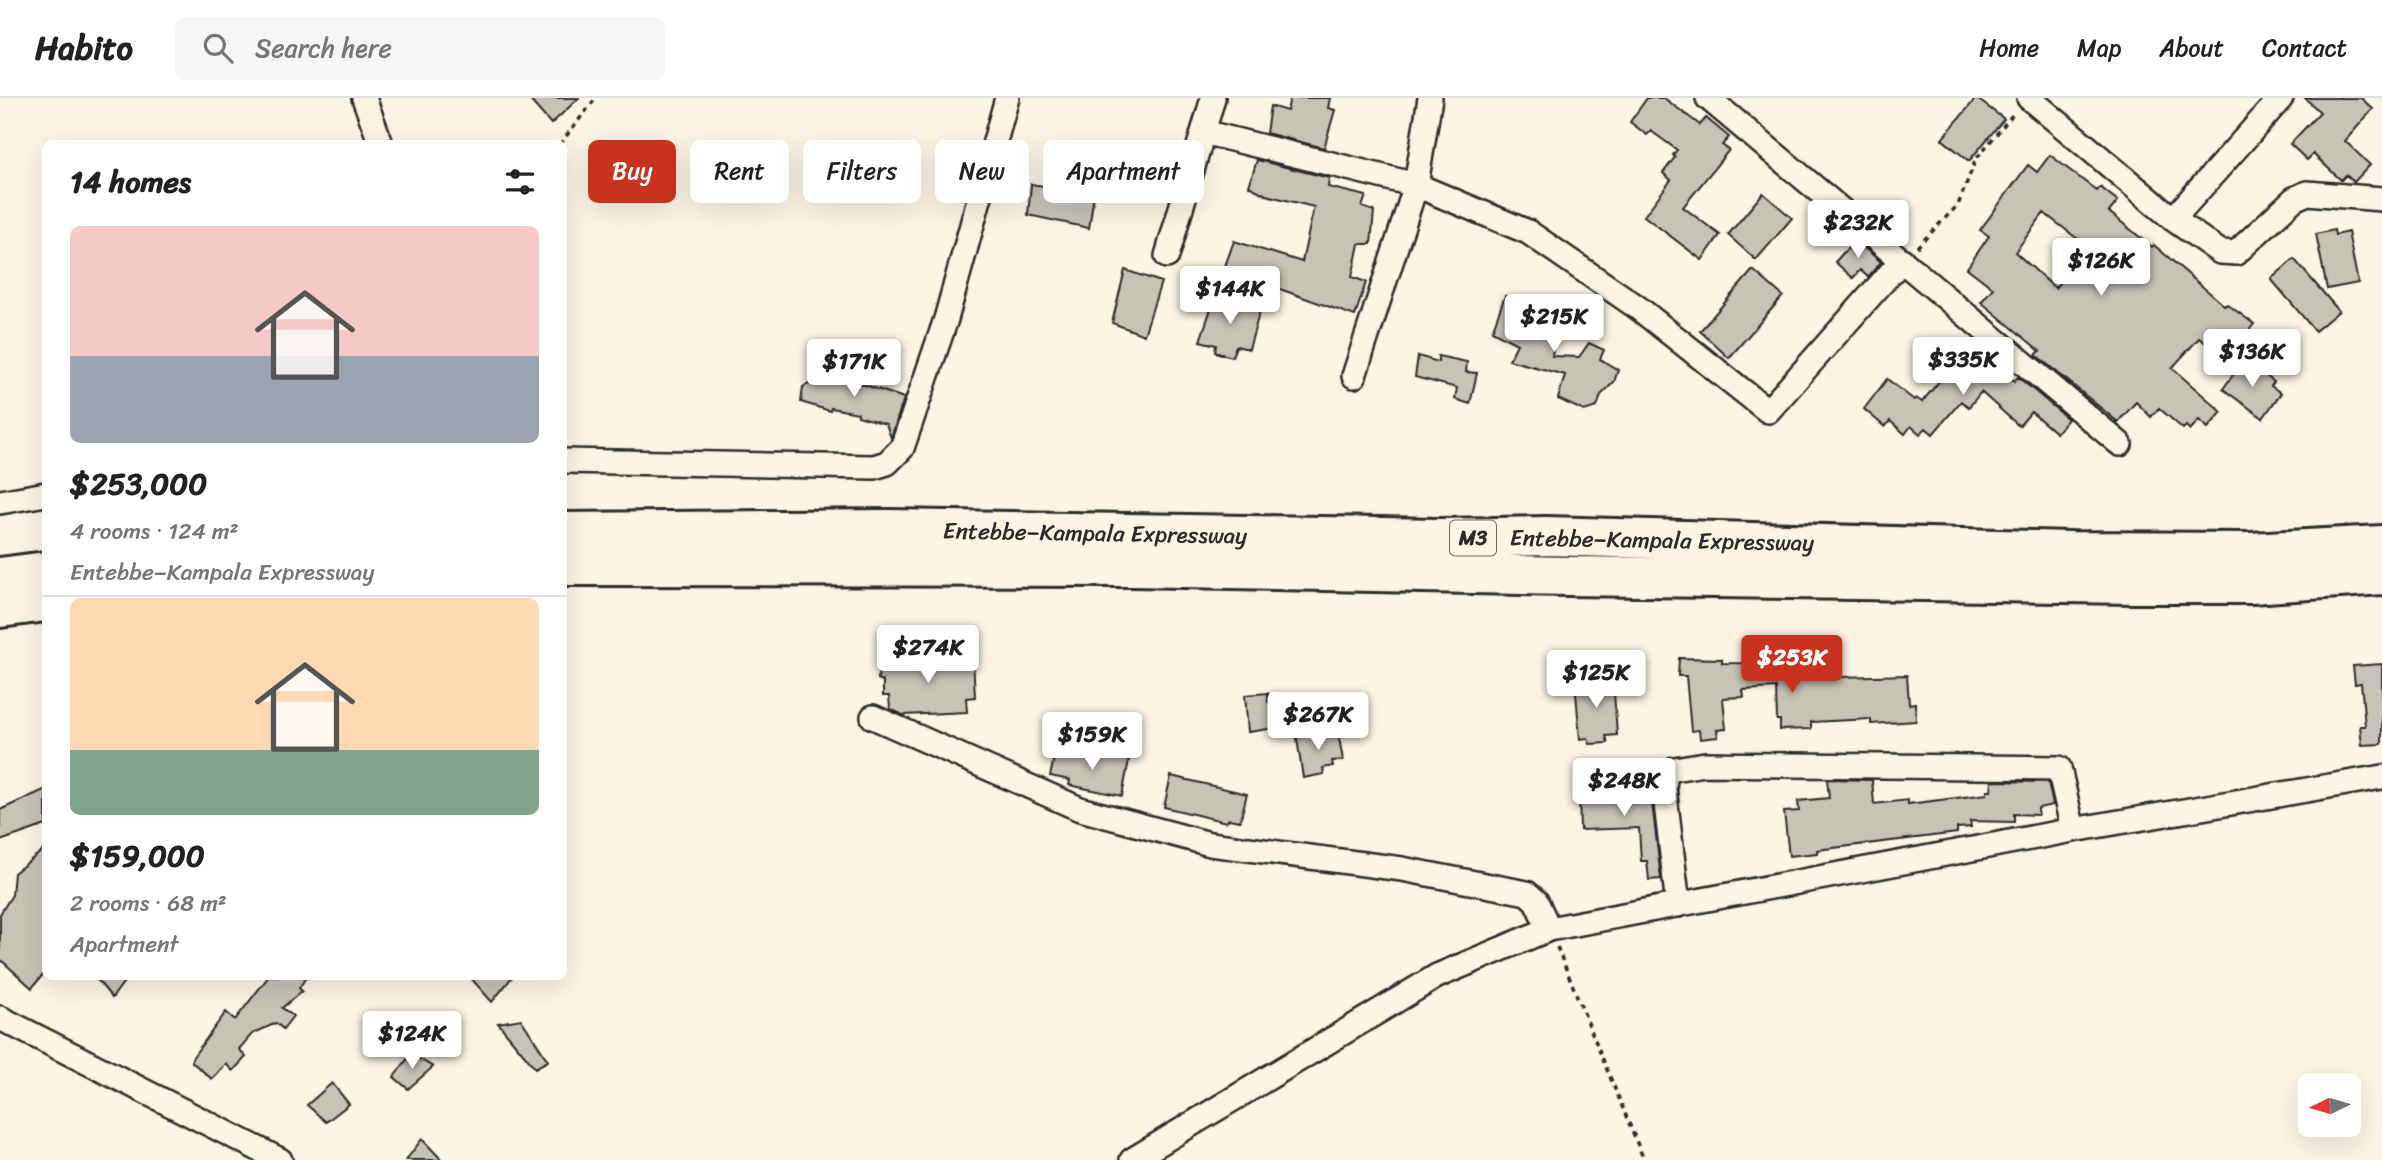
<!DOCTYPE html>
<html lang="en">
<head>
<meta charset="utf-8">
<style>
	body { margin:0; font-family:Sriracha,sans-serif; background:#f6f6f6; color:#222; height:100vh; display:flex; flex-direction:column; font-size:26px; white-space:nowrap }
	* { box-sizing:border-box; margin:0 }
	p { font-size:23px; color:#767676 }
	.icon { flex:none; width:38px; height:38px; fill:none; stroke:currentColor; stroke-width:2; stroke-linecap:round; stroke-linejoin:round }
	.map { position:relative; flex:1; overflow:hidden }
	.sheet { position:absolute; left:42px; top:42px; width:525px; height:840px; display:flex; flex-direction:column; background:#fff; border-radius:10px; box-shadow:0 7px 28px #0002 }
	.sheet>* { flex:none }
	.top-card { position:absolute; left:588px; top:42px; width:665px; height:63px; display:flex; gap:14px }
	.needle { width:46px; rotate:265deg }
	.controls { position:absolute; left:2298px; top:976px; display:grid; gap:14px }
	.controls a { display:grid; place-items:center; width:63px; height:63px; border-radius:10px; background:#fff; box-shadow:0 7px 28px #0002; font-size:35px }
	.price { position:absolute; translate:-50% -60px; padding:0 16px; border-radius:7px; background:#fff; color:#222; font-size:23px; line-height:46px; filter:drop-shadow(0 2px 4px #0008) }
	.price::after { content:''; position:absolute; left:50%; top:42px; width:21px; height:16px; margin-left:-10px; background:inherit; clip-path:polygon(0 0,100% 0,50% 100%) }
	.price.current { background:#c8321e; color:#fff }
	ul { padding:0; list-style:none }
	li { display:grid; align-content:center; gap:14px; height:371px; padding:0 28px }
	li+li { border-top:2px solid #e0e0e0 }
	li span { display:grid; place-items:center; height:217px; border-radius:10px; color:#555 }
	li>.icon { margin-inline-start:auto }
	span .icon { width:126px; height:126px; fill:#fffc; stroke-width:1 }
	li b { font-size:30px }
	h2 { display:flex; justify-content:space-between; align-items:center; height:84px; padding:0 28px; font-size:30px }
	.pill { padding:0 24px; border-radius:10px; background:#fff; box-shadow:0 7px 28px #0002; font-size:24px; line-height:63px }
	.pill.current { background:#c8321e; color:#fff }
	header { display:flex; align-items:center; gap:42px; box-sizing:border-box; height:98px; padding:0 35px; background:#fff; border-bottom:2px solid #e0e0e0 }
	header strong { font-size:33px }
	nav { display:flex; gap:38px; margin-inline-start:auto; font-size:24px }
	.search { width:490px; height:63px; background:#f6f6f6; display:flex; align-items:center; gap:18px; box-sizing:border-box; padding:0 24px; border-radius:10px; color:#767676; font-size:26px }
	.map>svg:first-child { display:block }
	.building { fill:#c8c3b7; stroke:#2b2b2b; stroke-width:2; fill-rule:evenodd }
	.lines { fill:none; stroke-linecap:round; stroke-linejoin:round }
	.minor-casing { stroke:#2b2b2b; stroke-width:28 }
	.motorway-casing { stroke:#2b2b2b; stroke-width:44 }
	.path { stroke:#2b2b2b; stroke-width:3.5; stroke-dasharray:5 5; stroke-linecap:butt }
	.minor { stroke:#fcf5e5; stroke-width:23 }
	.motorway { stroke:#fcf5e5; stroke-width:38 }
	.labels { text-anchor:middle; stroke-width:7; stroke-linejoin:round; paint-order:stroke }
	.shield { fill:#fcf5e5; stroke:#6a6863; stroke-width:2 }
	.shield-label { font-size:21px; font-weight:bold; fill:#2b2b2b }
	.street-label { font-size:23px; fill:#2b2b2b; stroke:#fcf5e5 }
</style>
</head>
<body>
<header>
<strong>Habito</strong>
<div class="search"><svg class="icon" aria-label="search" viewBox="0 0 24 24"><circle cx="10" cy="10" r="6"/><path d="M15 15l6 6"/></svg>Search here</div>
<nav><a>Home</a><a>Map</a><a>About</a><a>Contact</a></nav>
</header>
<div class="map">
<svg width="2382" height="1062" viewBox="0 0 2382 1062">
	<rect width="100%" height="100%" fill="#fcf5e5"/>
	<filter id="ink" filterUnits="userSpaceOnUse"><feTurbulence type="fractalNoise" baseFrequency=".0143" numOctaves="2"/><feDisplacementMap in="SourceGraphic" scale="14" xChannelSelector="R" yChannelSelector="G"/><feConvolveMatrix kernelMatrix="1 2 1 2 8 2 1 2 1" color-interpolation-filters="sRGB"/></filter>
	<g filter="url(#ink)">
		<path class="building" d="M528,0H579L551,26Z
			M1290,0H1330L1328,10L1335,12L1324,50L1266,35L1270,8L1287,13Z
			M1647,0H1664L1700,27L1706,20L1729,39L1722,47L1729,52L1683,109L1720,137L1702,162L1644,118L1671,82L1663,75L1675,59L1673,57L1677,52L1651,33L1647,37L1630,24Z
			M1976,0L2004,21L1969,63L1942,41Z
			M2305,0H2361L2373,11L2345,43L2370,67L2354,84L2346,77L2341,82L2313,56L2307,62L2290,46L2320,14Z
			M2050,57L2097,93L2100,89L2118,103L2109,114L2152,149L2154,147L2225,208L2227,206L2254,226L2247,235L2254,241L2236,267L2199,240L2172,270L2222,314L2208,330L2199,322L2190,332L2186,328L2183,331L2159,310L2151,319L2136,304L2118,324L2036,257L2040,253L1981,204L1993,190L1967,170L1989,138L1980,132L2028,67L2037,74ZM2044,115L2088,149L2055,190L2015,154Z
			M1257,62L1329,80L1328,89L1366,98L1362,109L1374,113L1371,146H1359L1352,179L1366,184L1355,218L1224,171L1234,143L1302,164L1314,109L1266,97L1249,88Z
			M1031,86L1094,96L1089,130L1028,117Z
			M1763,95L1792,120L1756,162L1728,137Z
			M2334,132L2335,137L2348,134L2358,185L2327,191L2316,136Z
			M1855,142L1881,164L1868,179L1860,172L1853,180L1835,164Z
			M2294,161L2339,213L2315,233L2271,181Z
			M1125,172L1161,184L1144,237L1112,225Z
			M1753,172L1783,198L1729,260L1700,233Z
			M1505,198L1558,219L1552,258L1579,259L1589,245L1604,252L1600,261L1618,272L1614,284L1601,297L1597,309L1584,313L1558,301L1565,277L1509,262L1517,246L1492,233Z
			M1215,199L1261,209L1249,251L1236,248L1232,259L1215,254L1216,247L1200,243Z
			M1970,246L2014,283L2018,279L2068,321L2056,335L2031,314L2019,328L1981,294L1969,309L1961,303L1933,336L1926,330L1920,336L1911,328L1905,336L1890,323L1885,329L1864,311L1887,281L1914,302L1916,300L1922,304Z
			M1418,258L1438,264V258L1467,264L1466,274L1477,275L1470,306L1455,301L1457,290L1415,279Z
			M2244,261L2274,284L2271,288L2281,295L2263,320L2223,291Z
			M829,275L904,300L891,340L886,326L858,318V315L831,310L830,313L801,304L803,289Z
			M973,559L975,599L966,600L967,614L903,617L890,611L889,598H883V583L878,581L880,560L933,562Z
			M1679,560L1722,561V565L1809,566V580L1907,577L1909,606L1915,605L1916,623L1871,626V621L1811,624V631L1780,632V622H1777L1776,590L1743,592L1744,599L1723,600L1726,631L1717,632L1718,639L1700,641L1699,632L1691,633L1686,578H1678Z
			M2382,566V646L2362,647L2360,628H2365L2362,595L2361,585L2355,586L2353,568Z
			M1613,580L1617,637L1606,638L1608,645L1590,646L1588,640L1580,641L1575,584Z
			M1268,595V604H1273L1276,630L1248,634L1245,597Z
			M1316,631L1317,637L1338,634L1343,662L1332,663L1333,668L1323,670L1324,676L1303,680L1296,634Z
			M1073,652L1129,662L1122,698L1069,687L1070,682L1050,678L1055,656L1071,659Z
			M1171,678L1247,696L1240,723L1229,721L1226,724L1164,709Z
			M1827,681L1872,682L1874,706L1908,702V706L1987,696V693H1991L1992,683L2048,684L2053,707L2038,710V717L2014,716V724L1970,723L1971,729L1957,730V735L1817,752V755L1789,758L1784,714L1799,713L1798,703L1829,700Z
			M1650,687L1661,781L1649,782L1647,763H1641L1639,730L1580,732L1579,693Z
			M46,691V727L0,743V712Z
			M46,750V873L32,890L0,861V816L12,797L14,775Z
			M94,878H128L112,900Z
			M269,878H307L299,890L302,893L282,910L293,918L283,931L276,925L252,936L239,951L246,959L233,973L226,966L212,981L192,964V960L226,914L235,922Z
			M469,878H513L492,904Z
			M521,921L548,963L535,970L498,925Z
			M411,956L433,969L408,991L394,979Z
			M332,985L349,1006L326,1024L307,1007Z
			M422,1041L442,1062H406Z"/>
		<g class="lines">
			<g class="minor-casing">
				<path id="minor" d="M364,0L381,46
					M1708,0L2120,346
					M2029,0L2173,121L2220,154L2236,155L2294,101L2307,95L2382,101
					M1203,34L1416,87L1528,134L1637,209L1768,313L1902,162
					M2173,121L2281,0
					M1167,158L1213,0
					M1354,278L1416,87L1430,0
					M564,363L874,369L887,365L902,350L946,221L1007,0
					M0,404L46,396
					M873,619L1080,711L1210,746L1402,771L1527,795L1536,803L1549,831
					M1678,807L1664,689L1666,675L1674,671L1705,666L2059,670L2073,732
					M0,920L280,1062
					M1132,1062L1437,878L1549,831L2073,732L2382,679"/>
			</g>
			<g class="motorway-casing">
				<path id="motorway" d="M564,434L888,431L1440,440L1547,438L2071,453L2250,454L2382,447
					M564,468L1133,469L1569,478L2136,486H2251L2382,477
					M0,479L46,473
					M0,510L46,504"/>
			</g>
			<path class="path" d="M560,46L596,0
				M1917,149L1958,107L1976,61L2013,16
				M1557,849L1644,1062"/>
			<use href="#minor" class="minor"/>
			<use href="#motorway" class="motorway"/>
		</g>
	</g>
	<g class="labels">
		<rect class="shield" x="1450" y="422.5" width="46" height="35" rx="5"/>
		<g class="shield-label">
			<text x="1473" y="447">M3</text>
		</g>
		<g class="street-label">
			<text transform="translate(1095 435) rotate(1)" y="8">Entebbe–Kampala Expressway</text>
			<text transform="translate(1662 442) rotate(1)" y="8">Entebbe–Kampala Expressway</text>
		</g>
	</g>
</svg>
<div class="controls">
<a><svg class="needle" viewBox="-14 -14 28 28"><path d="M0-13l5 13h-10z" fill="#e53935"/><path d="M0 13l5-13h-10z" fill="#767676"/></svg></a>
</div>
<b class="price" style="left:1858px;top:162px">$232K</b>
<b class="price" style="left:2101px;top:200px">$126K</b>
<b class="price" style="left:1230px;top:228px">$144K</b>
<b class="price" style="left:1554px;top:256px">$215K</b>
<b class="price" style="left:2252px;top:291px">$136K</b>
<b class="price" style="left:1963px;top:299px">$335K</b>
<b class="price" style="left:854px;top:301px">$171K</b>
<b class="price" style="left:928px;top:587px">$274K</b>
<b class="price current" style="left:1792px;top:597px">$253K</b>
<b class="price" style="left:1596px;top:612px">$125K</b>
<b class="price" style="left:1318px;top:654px">$267K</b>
<b class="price" style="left:1092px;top:674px">$159K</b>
<b class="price" style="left:1624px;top:720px">$248K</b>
<b class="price" style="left:412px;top:973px">$124K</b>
<div class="top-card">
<a class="pill current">Buy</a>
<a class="pill">Rent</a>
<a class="pill">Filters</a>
<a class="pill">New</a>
<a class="pill">Apartment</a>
</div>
<section class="sheet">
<h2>14 homes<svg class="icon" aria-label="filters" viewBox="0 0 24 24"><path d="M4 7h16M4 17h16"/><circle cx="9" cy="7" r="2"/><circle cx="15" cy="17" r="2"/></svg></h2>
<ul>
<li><span style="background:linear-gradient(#f6c9c9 60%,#9aa5b1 0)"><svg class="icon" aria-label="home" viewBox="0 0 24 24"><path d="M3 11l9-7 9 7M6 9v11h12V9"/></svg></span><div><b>$253,000</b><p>4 rooms · 124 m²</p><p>Entebbe–Kampala Expressway</p></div></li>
<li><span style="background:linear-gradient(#ffd9b3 70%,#7fa58c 0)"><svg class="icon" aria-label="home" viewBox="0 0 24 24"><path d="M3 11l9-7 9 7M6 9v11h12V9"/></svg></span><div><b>$159,000</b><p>2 rooms · 68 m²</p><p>Apartment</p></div></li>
</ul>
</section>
</div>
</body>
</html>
